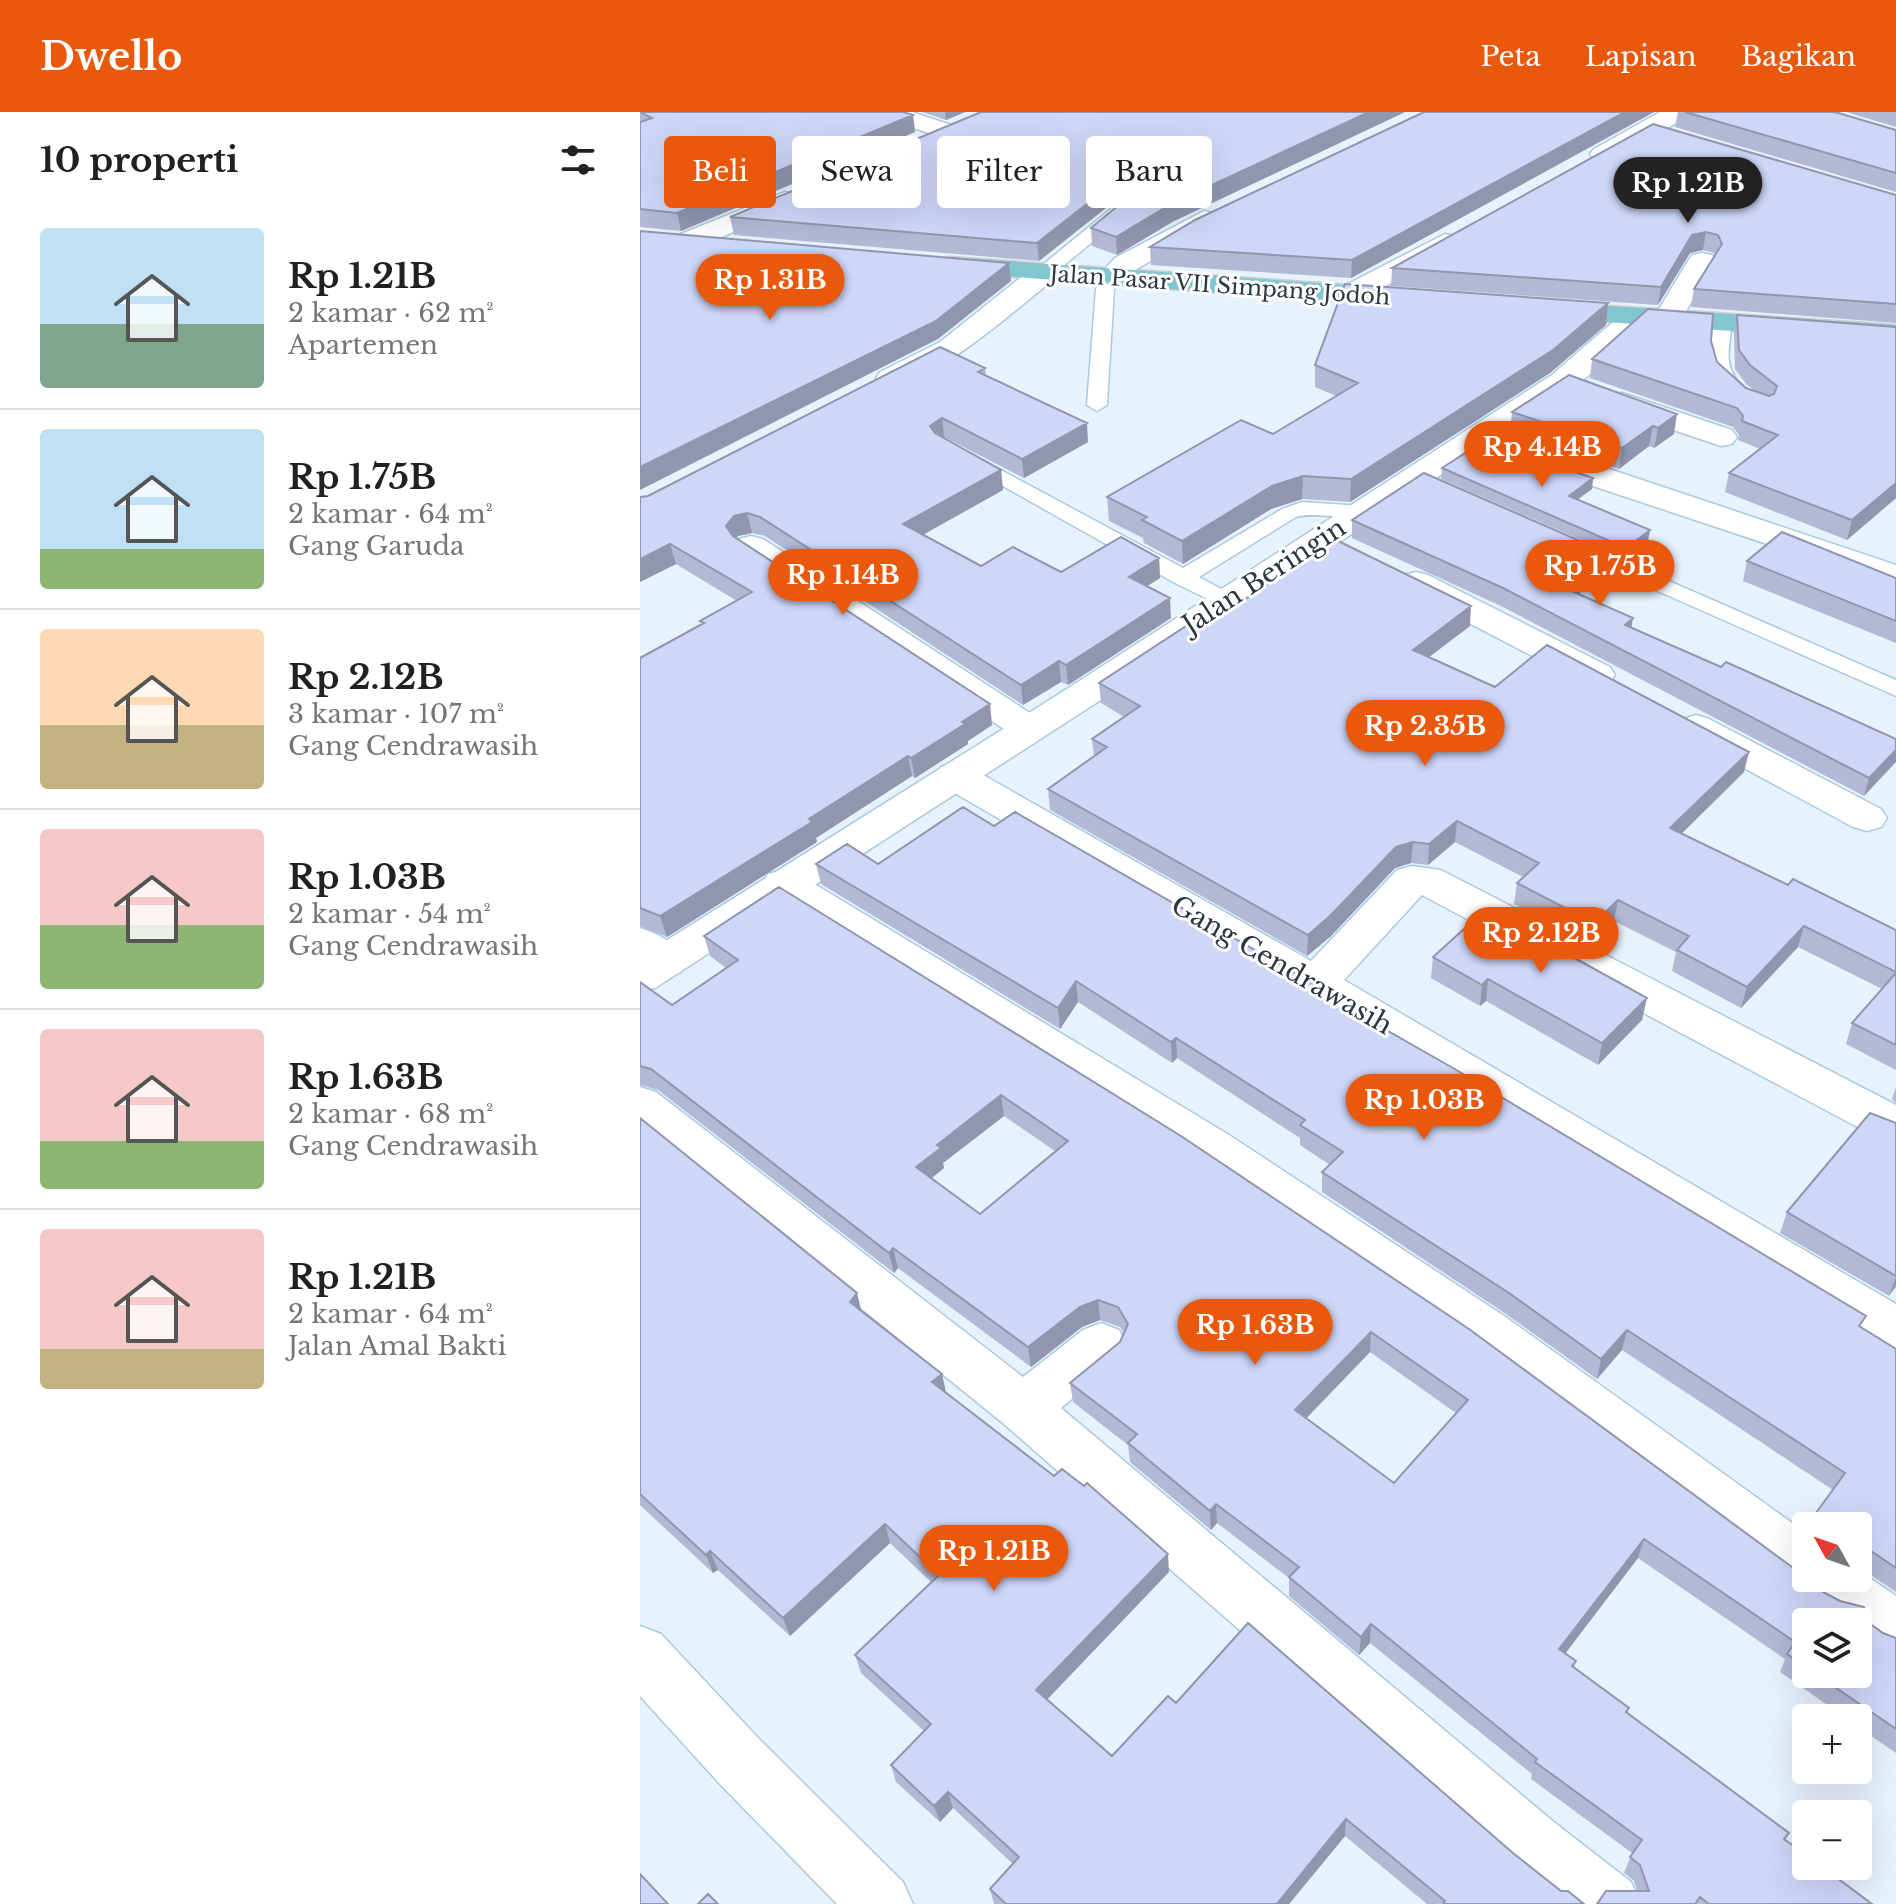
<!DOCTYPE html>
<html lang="id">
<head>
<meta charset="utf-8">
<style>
	body { margin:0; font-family:"Libre Baskerville",serif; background:#f2f2f2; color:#202124; height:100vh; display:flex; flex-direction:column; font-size:30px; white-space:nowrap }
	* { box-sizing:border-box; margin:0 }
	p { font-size:26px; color:#757577 }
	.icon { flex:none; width:44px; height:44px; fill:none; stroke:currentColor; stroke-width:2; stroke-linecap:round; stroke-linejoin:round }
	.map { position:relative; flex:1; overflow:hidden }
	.details { display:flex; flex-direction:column; background:#fff; width:640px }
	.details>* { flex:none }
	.banner { position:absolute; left:24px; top:24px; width:760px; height:72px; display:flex; gap:16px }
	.needle { width:52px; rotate:310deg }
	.fabs { position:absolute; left:1152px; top:1400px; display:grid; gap:16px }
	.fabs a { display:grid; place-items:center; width:80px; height:80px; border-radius:8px; background:#fff; box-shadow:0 8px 32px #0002; font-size:40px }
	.price { position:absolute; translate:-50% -68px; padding:0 18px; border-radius:28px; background:#ea580c; color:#fff; font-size:26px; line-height:52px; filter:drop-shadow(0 2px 4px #0008) }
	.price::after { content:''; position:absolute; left:50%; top:48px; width:24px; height:18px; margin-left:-12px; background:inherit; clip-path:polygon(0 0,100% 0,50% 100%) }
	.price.selected { background:#222; color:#fff }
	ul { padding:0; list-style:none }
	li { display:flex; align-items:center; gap:24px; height:200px; padding:0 40px }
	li+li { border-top:2px solid #e0e0e0 }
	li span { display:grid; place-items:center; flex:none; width:224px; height:160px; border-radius:8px; color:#555 }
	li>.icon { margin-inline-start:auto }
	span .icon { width:96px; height:96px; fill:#fffc; stroke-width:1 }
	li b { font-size:34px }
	h2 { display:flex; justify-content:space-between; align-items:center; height:96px; padding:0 40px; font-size:34px }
	.pill { padding:0 28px; border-radius:8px; background:#fff; box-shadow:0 8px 32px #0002; font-size:28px; line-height:72px }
	.pill.selected { background:#ea580c; color:#fff }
	header { display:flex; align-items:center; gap:48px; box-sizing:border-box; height:112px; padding:0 40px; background:#ea580c; color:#fff }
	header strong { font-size:38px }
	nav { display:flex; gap:44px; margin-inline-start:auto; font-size:28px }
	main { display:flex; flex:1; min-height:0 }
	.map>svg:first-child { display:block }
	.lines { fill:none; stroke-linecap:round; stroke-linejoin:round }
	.service-casing { stroke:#abc9e0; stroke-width:3 }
	.minor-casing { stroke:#abc9e0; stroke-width:3 }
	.tertiary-casing { stroke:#abc9e0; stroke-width:3 }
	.primary-casing { stroke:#cccfd1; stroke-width:3 }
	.service { fill:#fff; fill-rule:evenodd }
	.minor { fill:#fff; fill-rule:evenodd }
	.tertiary { fill:#fff; fill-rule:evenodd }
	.primary { fill:#82c7d0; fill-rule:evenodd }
	.wall { fill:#b2b9d5; fill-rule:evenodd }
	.shaded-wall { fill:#9196ae }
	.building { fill:#cfd7f8; stroke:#9196ae; stroke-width:2; fill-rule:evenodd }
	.labels { text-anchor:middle; stroke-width:6; stroke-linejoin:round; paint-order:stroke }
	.far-street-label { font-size:22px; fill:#2c3841; stroke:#fff }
	.street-label { font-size:26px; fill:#2c3841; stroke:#fff }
</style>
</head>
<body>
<header>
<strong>Dwello</strong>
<nav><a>Peta</a><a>Lapisan</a><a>Bagikan</a></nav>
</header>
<main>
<section class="details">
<h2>10 properti<svg class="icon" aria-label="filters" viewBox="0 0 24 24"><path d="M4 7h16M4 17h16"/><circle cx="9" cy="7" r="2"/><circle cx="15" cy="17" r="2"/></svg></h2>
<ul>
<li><span style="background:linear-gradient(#bfe0f5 60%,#7fa58c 0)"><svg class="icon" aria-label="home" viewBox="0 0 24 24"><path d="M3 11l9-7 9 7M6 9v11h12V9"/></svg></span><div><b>Rp 1.21B</b><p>2 kamar · 62 m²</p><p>Apartemen</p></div></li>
<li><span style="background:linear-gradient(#bfe0f5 75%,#8fb573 0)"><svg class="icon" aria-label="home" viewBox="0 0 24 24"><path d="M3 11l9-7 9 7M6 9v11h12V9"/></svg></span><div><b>Rp 1.75B</b><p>2 kamar · 64 m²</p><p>Gang Garuda</p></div></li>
<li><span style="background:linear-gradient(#ffd9b3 60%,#c2b280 0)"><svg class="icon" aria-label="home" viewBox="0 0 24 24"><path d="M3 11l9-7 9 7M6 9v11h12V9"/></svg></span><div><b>Rp 2.12B</b><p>3 kamar · 107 m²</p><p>Gang Cendrawasih</p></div></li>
<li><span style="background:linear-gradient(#f6c9c9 60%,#8fb573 0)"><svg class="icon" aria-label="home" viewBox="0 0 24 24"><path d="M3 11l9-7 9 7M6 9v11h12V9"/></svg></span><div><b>Rp 1.03B</b><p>2 kamar · 54 m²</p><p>Gang Cendrawasih</p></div></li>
<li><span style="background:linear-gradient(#f6c9c9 70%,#8fb573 0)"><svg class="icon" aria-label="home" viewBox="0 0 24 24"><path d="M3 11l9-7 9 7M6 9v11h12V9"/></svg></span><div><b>Rp 1.63B</b><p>2 kamar · 68 m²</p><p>Gang Cendrawasih</p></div></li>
<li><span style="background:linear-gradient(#f6c9c9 75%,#c2b280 0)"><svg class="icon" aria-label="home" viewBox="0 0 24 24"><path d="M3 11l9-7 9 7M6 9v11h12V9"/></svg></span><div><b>Rp 1.21B</b><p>2 kamar · 64 m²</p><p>Jalan Amal Bakti</p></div></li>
</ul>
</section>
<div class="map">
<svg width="1256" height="1792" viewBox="0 0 1256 1792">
	<rect width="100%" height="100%" fill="#e6f2fc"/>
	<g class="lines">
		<g class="service-casing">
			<path id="service" d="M478,95L486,100L484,104L411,164H399L396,160L399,156L472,96Z
				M471,160L480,165L474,177L467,293L457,299L447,293L456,177L465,161Z
				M1083,204L1092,210C1088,245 1083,253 1106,281L1096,287C1062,278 1070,236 1074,210Z
				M331,342L543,456L642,397L662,390L722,394L733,400C721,413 677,398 656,405L559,465L594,484L597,489L594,494L586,496L535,471L324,352L321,348L324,344Z
				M935,428L1256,568V584L927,439L924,434Z"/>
		</g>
		<g class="minor-casing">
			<path id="minor" d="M235,0H272L317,15L320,20L317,25L308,27L238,5Z
				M145,80L154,82L158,88L154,94L56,136H36L32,130L36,124Z
				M564,99L573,101L577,107L573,113L495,158L481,171L471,173L461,171L457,165L475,146Z
				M1062,141L1072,143L1076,149L1041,207L1037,213L1027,216L1017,213L1013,207L1048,149L1052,143Z
				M405,152L415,154L419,160L415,166C381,193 283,283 240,272L236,266L240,260L300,230L395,154Z
				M982,281L1092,318L1097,325L1092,332L1081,334L971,297L967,290L971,283Z
				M841,314L1256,453V475L932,367L830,330L825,323L830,316Z
				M111,424L123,427L402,609L408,617L402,625L389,629L376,625L99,441L94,434L99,427Z
				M776,460L788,463L970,555L975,563L970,571L957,574L944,571L764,477L759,470L764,463Z
				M1056,603L1069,607L1241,697L1247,706L1241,715L1227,719L1213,715L1043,623L1037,615L1043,607Z
				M315,652L329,655L671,849L757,758L772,754L801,758L1256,993V1032L1240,1027L782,783L704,868L1256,1192V1239L1238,1233L661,882L301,673L296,664L301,655Z
				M143,758L158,762L589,1023L864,1204L1166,1421V1466H1218V1458L1256,1484V1545L1236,1537L1218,1524V1510C1197,1510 1170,1497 1161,1477L1146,1471L828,1234L555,1049L128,782L122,772L128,762Z
				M0,816C19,822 37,832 47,849L41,860L26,864L0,852Z
				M0,975L16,980L383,1265L443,1218L461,1211L479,1218L487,1233L479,1248L421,1296L915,1711L991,1770L1001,1792H918L871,1755L364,1312L0,1017Z
				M0,1514L21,1522L120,1628L263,1770L273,1792H197L78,1670L0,1584Z"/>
		</g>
		<g class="tertiary-casing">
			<path id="tertiary" d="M1020,0H1050L1047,5L972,47H954L950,42L954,37Z
				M805,122L815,124L819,130L815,136L722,187L712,190L702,187L698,181L702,175Z
				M995,196L1005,199L1009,205C990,233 960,254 934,275L456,591L15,876L0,880V845L430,575L912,263C928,250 981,200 995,196Z"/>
		</g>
		<g class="primary-casing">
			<path id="primary" d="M309,145L763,177L773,180L777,186L773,192L763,195L299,159L295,153L299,147Z
				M907,190L1256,213V231L897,205L893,199L897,193Z"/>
		</g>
		<use href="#service" class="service"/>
		<use href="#minor" class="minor"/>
		<use href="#tertiary" class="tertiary"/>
		<use href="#primary" class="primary"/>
	</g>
	<path class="wall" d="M0,0L273,3L275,20L41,119L0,115Z
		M282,0H325L306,8Z
		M765,0L534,109L477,143L452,134L451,116L491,82L481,84L399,149L94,123L90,105Z
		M784,0H1014L711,166L511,153L510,135Z
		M1038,0H1195L1256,18V80L1035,15Z
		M1206,0H1256V15Z
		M1256,83V211L1051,195L1054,177L1075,143L1074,141L1063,138L1050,141L1018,193L751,174L752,156Z
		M968,191L966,213L910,261L710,390L662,387L631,397L543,452L504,431L503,426L469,409L467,385L633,322L696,284L675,275V253Z
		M1097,203L1256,215V386L1207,428L1085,380L1089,361L1120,337L1098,328L1099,323L1093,315L950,266L952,247L1071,229L1077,250L1106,276L1116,279L1106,272L1095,257L1094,222Z
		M345,256L346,264L448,330L384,366L304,325V326L361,358L363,378L283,423L341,454L421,460L519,446L520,466L507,474L531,506L428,573L421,570L383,593L125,424L112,421L98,424L97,426L352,613L328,629V632L275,666L272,664L176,726L177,730L27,825L0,814V546L61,513L60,509L97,489L36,452L0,470V385L8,384Z
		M929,263L1034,322L1014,336L1009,334L979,357L870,321L872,300Z
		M802,356L953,366L952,377L937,388L1008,429L985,447L801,367Z
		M712,408L967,460L938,482L992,516L1081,555L1256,627L1224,684L861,494L712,426Z
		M1107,449L1256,466V531L1103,469Z
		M595,494L830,514L789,545L855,575L1104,660L1042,721L1148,773L1256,818V958L1206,932L1212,911L1242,877L1158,835L1101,896L1032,859L1036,840L974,809L950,832L874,792L877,771L883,765L815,730L788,753L771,751L755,756L691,824L667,844L410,698L408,677L454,645L452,627L484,605L461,591L459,571L567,505Z
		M354,714L722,901V904L1256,1237V1480L1220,1456H1218V1414H1170L1176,1401L1193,1378L982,1238L957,1267L866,1202L682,1080V1060L690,1053L660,1033V1026L537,946L532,951L438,890L420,917L181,772L176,752H238Z
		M139,775L1243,1521L1256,1526V1641L1218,1615V1606H1206L1140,1560L1145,1547L998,1446L925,1541L936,1549L934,1556L989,1596L987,1601L1149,1721L1145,1728L1232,1792H957L997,1779L994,1769L984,1761L992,1741L891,1667L892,1662L730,1531L719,1543L649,1484V1466L577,1411L571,1418L490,1350L488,1333L433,1290L430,1271L480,1230L484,1221L480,1215L460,1208L442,1215L391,1255L258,1156L254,1161L18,978L0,973V870L32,893L86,856L70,844L64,824ZM364,1004L415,1039L340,1102L292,1066L304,1056L303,1051ZM730,1240L816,1301L754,1371L666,1306ZM1166,1510L1218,1562H1166Z
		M793,845L1002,908L958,953L846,889L840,894L791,866Z
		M1256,975V991L1252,987Z
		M0,1006L222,1199L302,1262L306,1280L529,1460L407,1587L472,1644L536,1591L873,1741L921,1779L944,1792H787L705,1724L649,1792H354L350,1777L373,1752L313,1696L300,1710L256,1670L251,1653L284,1619L221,1561L215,1543L291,1470L250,1431L150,1524L78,1458L73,1461L0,1393Z
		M1256,1011V1177L1255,1176L1249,1184L1140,1121L1147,1100Z"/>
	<path class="shaded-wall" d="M305,0H325L306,8Z
		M729,0H765L534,109L477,143L476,125L533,91Z
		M985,0H1014L711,166L712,148Z
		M273,3L275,20L41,119L37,101Z
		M490,65L491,82L481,84L399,149L397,131L480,66Z
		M1066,120L1063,138L1050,141L1018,193L1021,175L1052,123Z
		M369,151L371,169L298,227L0,378V355Z
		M968,191L966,213L910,261L710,390L711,367Z
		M1037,302L1034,322L1014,336L1018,316Z
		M302,306L304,325L293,333L290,314Z
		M447,311L448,330L384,366L382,347Z
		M1013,314L1009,334L979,357L982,336Z
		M361,358L363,378L266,432L263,412Z
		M663,364L662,387L631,397L543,452L542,429L632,374Z
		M953,366L952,377L927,395L929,384Z
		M1256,371V386L1207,428L1212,408Z
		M107,401L112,421L98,424L91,434L86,414L94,404Z
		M1010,418L1008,429L985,447L986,436Z
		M30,432L36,452L0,470V447Z
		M970,442L967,460L923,494L925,476Z
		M519,446L520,466L490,485L489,465Z
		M530,486L531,506L428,573L426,553Z
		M831,494L830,514L772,558L773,538Z
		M993,506L990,524L985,513Z
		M419,549L421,570L383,593L381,573Z
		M350,592L352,613L328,629V632L275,666L271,646L322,610Z
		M1256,638V650L1224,684L1229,666Z
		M1109,640L1104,660L1026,737L1030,716Z
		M268,644L272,664L176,726L177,730L27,825L20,804Z
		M817,709L815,730L788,753L789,732Z
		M773,730L771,751L755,756L691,824L667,844L668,823L756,735Z
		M978,788L974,809L950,832L954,811Z
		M1164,814L1158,835L1101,896L1107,875Z
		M848,867L846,889L840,894L842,873Z
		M436,869L438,890L420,917L418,896Z
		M1007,886L1002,908L958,953L962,931Z
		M536,926L537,946L532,951L531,930Z
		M361,983L364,1004L303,1051L304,1056L280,1075L276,1055L297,1033Z
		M253,1136L258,1156L254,1161L249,1141Z
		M1256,1165V1173L1249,1184Z
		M217,1181L222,1201L210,1190Z
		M458,1188L460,1208L442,1215L391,1255L388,1235L440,1195Z
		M987,1218L982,1238L957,1267L961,1247Z
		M731,1220L730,1240L655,1318V1298Z
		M302,1262L306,1282L292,1270Z
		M576,1392L577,1411L571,1418L570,1399Z
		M245,1412L250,1431L150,1524L143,1506Z
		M1004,1427L998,1446L915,1555L919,1537Z
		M70,1439L78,1458L73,1461L66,1443Z
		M528,1442L529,1460L400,1595L396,1578Z
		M731,1512L730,1531L719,1543L721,1525Z
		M308,1680L313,1696L300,1710L294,1694Z
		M706,1707L705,1724L649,1792H637Z"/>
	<path class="building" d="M0,0H263L273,3L37,101L0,97V10L12,6Z
		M341,0H729L533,91L476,125L451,116L497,78L499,71L490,65L480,66L397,131L90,105Z
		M784,0H985L712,148L510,135L555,108Z
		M1045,0H1195L1256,18V61Z
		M1013,12L1256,83V192L1054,177L1082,132L1078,123L1066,120L1052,123L1021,175L752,156Z
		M0,119L369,151L296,209L0,355Z
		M705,172L968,191L913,238L711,367L663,364L632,374L542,429L502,408L507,405L467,385L601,308L633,322L718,271L675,253Z
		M1008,197L1073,202L1071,229L1077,250L1106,276L1129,284L1134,282L1137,274L1110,253L1099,238L1097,203L1256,215V371L1212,408L1089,361L1138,323L1102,309L1103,304L1097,296L952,247Z
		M300,235L345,256L338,260L447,311L382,347L302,306L290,314L295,321L361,358L263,412L341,454L373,435L421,460L481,425L519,446L489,465L530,486L426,553L419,549L381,573L120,405L107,401L94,404L86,414L93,424L350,592L322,610L325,612L271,646L268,644L169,707L172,710L20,804L0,796V546L64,511L60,509L112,480L30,432L0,447V385L8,384Z
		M929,263L1037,302L1018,316L1013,314L982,336L872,300Z
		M845,328L953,366L929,384L1010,418L986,436L802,356Z
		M784,361L970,442L925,476L993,506L985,513L1081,555L1086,550L1256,627V638L1229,666L863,476L712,408Z
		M1142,420L1256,466V509L1107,449Z
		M694,427L831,494L773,538L855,575L907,533L1109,640L1030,716L1148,773L1153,767L1256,818V860L1164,814L1107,875L1037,838L1049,824L978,788L954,811L877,771L899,751L817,709L789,732L773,730L756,735L691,803L668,823L408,677L467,635L452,627L500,594L459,571L563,503L567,505L588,491L595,494Z
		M323,695L354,714L375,700L660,864L722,901L720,903L813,956L1226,1204L1219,1214L1256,1237V1456L1228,1437H1224L1223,1444H1218V1414H1176V1401L1205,1361L987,1218L961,1247L869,1181L682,1060L703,1040L660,1013L665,1008L536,926L531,930L436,869L418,896L176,752L207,732L238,752Z
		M139,775L541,1024L829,1217L1152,1455L1166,1461V1466H1171L1183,1480L1200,1489L1224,1495L1225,1508L1243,1521L1256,1526V1617L1176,1562H1218V1510H1166V1555L1147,1542L1155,1530L1004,1427L919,1537L936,1549L932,1554L989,1596L986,1600L1149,1721L1144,1727L1166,1743V1754H1181L1232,1792H1069L1060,1785L1055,1792H957L966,1779H1009L1000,1753L990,1745L1002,1728L895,1650L897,1647L731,1512L721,1525L649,1465L659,1455L576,1392L570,1399L488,1331L497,1322L430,1271L480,1230L488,1212L478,1195L458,1188L440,1195L388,1235L253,1136L249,1141L11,957L0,954V870L32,893L98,848L64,824ZM361,983L428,1029L340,1102L276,1055L301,1036L297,1033ZM731,1220L828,1288L754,1371L655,1298Z
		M846,797L1007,886L962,931L848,867L842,873L793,845Z
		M1256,861V933L1212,911Z
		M1230,1001L1256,1011V1164L1147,1100Z
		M0,1006L217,1181L210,1190L302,1262L292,1270L414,1364L422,1357L444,1374L447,1371L528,1442L396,1578L472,1644L528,1584L536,1591L608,1511L873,1741L921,1779H928L944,1792H803L805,1789L706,1707L637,1792H366L350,1777L379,1745L308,1680L294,1694L251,1653L291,1612L215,1543L299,1463L245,1412L143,1506L70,1439L66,1443L0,1382Z
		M0,1762L28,1792H0Z
		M68,1782L78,1792H58Z"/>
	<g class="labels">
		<g class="far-street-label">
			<text transform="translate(580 173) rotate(4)" y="8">Jalan Pasar VII Simpang Jodoh</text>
		</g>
		<g class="street-label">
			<text transform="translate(624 464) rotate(-33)" y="9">Jalan Beringin</text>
			<text transform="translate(642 853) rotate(30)" y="9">Gang Cendrawasih</text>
		</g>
	</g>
</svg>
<div class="fabs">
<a><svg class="needle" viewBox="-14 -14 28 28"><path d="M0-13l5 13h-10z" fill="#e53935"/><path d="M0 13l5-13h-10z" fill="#757577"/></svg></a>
<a><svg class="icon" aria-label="layers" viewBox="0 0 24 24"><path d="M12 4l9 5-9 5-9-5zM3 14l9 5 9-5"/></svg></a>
<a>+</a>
<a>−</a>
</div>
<b class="price selected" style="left:1048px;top:113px">Rp 1.21B</b>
<b class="price" style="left:130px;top:210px">Rp 1.31B</b>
<b class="price" style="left:902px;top:377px">Rp 4.14B</b>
<b class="price" style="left:960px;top:496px">Rp 1.75B</b>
<b class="price" style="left:203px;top:505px">Rp 1.14B</b>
<b class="price" style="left:785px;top:656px">Rp 2.35B</b>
<b class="price" style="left:901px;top:863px">Rp 2.12B</b>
<b class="price" style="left:784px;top:1030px">Rp 1.03B</b>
<b class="price" style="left:615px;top:1255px">Rp 1.63B</b>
<b class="price" style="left:354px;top:1481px">Rp 1.21B</b>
<div class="banner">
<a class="pill selected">Beli</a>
<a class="pill">Sewa</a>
<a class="pill">Filter</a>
<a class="pill">Baru</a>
</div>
</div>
</main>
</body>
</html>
